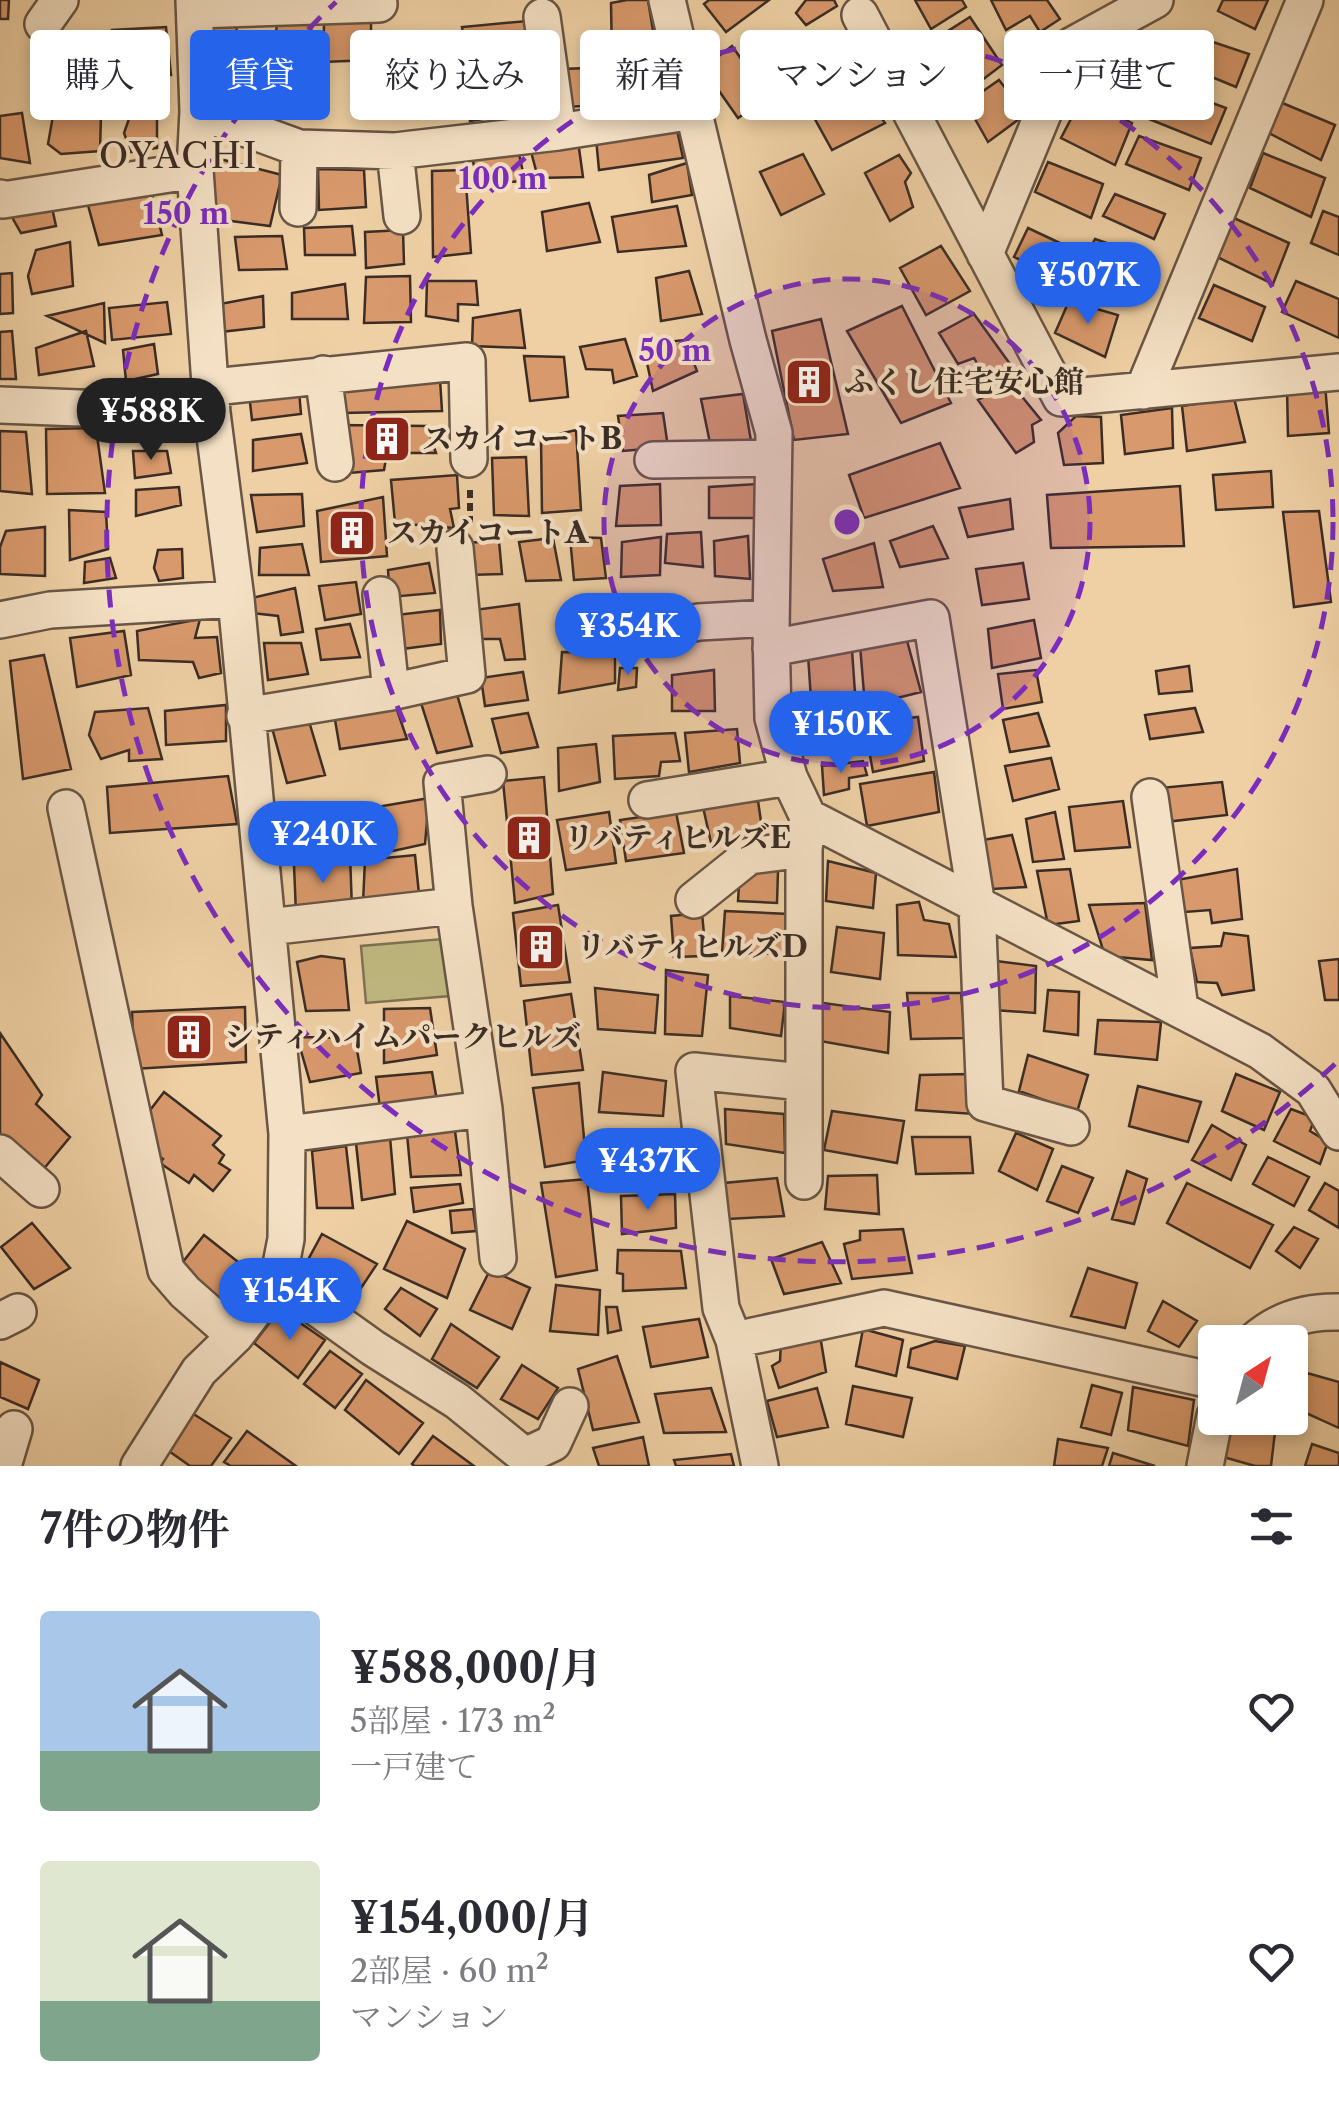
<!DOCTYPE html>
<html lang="ja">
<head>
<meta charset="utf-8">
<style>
	body { margin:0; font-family:"Libre Caslon Text","Noto Serif JP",serif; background:#f2f2f3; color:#2b2b33; height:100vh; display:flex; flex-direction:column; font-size:38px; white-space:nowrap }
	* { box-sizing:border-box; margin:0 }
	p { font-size:32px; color:#7c7c81 }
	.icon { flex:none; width:55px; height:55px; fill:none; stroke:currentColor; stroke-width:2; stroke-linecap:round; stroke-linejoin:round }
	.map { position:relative; height:1466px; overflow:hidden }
	.drawer { display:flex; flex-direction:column; background:#fff; flex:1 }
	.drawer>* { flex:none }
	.banner { position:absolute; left:30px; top:30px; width:1280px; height:90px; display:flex; gap:20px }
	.needle { width:65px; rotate:36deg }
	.buttons { position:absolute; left:1198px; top:1325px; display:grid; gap:20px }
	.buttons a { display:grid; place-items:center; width:110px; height:110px; border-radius:10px; background:#fff; box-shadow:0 5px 15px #0003; font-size:50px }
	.price { position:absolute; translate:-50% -85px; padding:0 22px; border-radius:35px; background:#2563eb; color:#fff; font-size:32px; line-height:65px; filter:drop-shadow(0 2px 5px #0008) }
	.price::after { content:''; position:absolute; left:50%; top:60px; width:30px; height:22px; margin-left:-15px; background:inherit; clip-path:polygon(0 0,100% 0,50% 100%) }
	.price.on { background:#222; color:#fff }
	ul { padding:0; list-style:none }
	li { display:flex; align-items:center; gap:30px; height:250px; padding:0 40px }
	li span { display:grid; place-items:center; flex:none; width:280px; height:200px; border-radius:10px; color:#555 }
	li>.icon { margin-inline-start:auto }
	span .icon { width:120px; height:120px; fill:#fffc; stroke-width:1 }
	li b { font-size:42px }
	h2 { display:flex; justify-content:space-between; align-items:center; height:120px; padding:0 40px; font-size:42px }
	.chip { padding:0 35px; border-radius:10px; background:#fff; box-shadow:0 5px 15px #0003; font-size:35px; line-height:90px }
	.chip.on { background:#2563eb; color:#fff }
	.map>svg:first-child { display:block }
	.green { fill:#c0b981; stroke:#7e7353; stroke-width:2.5 }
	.building { fill:#d8996c; stroke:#3b2d25; stroke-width:2.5 }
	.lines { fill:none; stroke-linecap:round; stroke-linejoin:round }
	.street-casing { stroke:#685645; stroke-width:40 }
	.path { stroke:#3b2d25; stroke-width:6; stroke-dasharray:8 5; stroke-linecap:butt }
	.street { stroke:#f4e0c4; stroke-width:35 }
	.ring { fill:none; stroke:#7b2cbf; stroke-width:5; stroke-dasharray:18 12 }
	.labels { text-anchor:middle; stroke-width:8; stroke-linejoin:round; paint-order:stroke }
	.poi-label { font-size:30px; font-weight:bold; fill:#3b2d25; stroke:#f4e0c4; text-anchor:start }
	.quarter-label { font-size:35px; letter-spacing:2.5px; fill:#3b2d25; stroke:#f4e0c4 }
	.centre { fill:#7b2cbf; stroke:#f4e0c4; stroke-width:5 }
	.ring-label { font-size:30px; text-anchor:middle; font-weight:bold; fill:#7b2cbf; stroke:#f4e0c4; stroke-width:8; stroke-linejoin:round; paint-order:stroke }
</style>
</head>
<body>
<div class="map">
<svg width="1339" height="1466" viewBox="0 0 1339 1466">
	<rect width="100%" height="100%" fill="#eed0a4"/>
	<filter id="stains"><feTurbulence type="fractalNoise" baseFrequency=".002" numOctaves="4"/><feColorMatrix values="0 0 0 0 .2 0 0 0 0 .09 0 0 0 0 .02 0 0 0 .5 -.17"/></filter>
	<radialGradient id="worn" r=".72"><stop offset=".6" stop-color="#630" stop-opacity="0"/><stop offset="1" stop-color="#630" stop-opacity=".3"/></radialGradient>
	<path class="green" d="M443,939L450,996L366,1003L361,946Z"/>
	<path class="building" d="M0,0H9L8,19H0Z
		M627,0H648L656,49L612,58L611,3Z
		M709,0H769L726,32L704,4Z
		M834,0L837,6L806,25L796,13L806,0Z
		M915,0H962L966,7L931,29Z
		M991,0H1047L1060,19L1040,32L1030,16L1006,30Z
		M1223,0H1268L1255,29L1218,11Z
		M970,17L1002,65L969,90L937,38Z
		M311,19L312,55L275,51L277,20Z
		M371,21V60L323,62L324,24Z
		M527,21V55L468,62L462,27Z
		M203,22L236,23L239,53L203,52Z
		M166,27L171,75L109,72L112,30Z
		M827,32L856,80L822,99L796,49Z
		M1183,32L1249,54L1236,87L1171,60Z
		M93,36L97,86L66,89L59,40Z
		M1130,39L1167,48L1150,90L1099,67L1107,49Z
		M449,40L451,70L389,72V44Z
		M732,46L769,98L738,118L703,68Z
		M209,63L310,66L312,102L210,98Z
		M623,67L626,103L568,107L560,69Z
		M534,75L539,110L470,121L466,83Z
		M999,80L1026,114L988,142L966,103Z
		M1163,85L1226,108L1211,144L1149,119Z
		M861,89L885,123L832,150L811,112Z
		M1082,98L1132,123L1115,165L1061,138Z
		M1280,102L1335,125L1321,160L1263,130Z
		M54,110L101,115L100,151L61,154L48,144Z
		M22,113L30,163L0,158V116Z
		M130,116L157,118V148L131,152L124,133Z
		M676,125L683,158L599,170L596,138Z
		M1139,136L1201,158L1189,190L1126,164Z
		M578,141L583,177L538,178L529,144Z
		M517,145L525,181L478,184L471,152Z
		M1263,153L1325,178L1311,217L1250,188Z
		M803,154L824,194L781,215L760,172Z
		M899,155L911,173L905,182L913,207L890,221L865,173Z
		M216,158L282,175L270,226L216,219L207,197Z
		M1048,162L1103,184L1091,218L1035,192Z
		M687,163L692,195L652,202L649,175Z
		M318,169L364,170L366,207L319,210Z
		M465,170L471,253L433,257L432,171Z
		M151,190L162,235L99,245L86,198Z
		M1115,194L1165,214L1154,239L1103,216Z
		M51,203L56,226L21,233L13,219L14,209Z
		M589,203L600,242L547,251L542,212Z
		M677,206L686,246L618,252L612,217Z
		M1323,211L1339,217V255L1311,243Z
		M1234,218L1289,243L1273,284L1217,257Z
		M352,226L355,255H305L304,228Z
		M1028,228L1079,252L1065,291L1045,285L1047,273L1014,257Z
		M403,230L404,264L366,268L365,232Z
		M282,236L287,269L239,270L235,237Z
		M1095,239L1150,258L1138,288L1084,261Z
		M70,242L73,286L32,294L28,276L36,250Z
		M941,246L970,291L926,315L900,268Z
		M689,271L702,314L661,321L656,278Z
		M12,273L13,313L0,314V274Z
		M410,276L411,322L364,323L366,277Z
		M427,281H476L478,305L458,304V321L426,316Z
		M1296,281L1339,299V338L1282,312Z
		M345,284L348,319H292V293Z
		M1214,285L1265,307L1252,341L1199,318Z
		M263,296L264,327L220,332V304Z
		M1069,301L1118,315L1105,357L1055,333Z
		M167,302L171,334L112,340L109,308Z
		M104,303L105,343L47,316Z
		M902,306L951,403L901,423L847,331Z
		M520,310L525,348L472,346L473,318Z
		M974,314L1010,364L986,379L974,358L958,364L939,333Z
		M821,319L848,434L794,440L772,331Z
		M12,331L16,379H0V332Z
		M86,331L94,366L39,375L36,348Z
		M625,339L637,376L614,383L612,370L586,369L580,347Z
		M685,340L697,371L653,391L643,344Z
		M154,344L158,374L126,381L123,350Z
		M524,356L564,357L568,397L530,401Z
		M440,379L442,411L342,413L337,383Z
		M1011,383L1041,420L1032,425L1034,442L1016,453L978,400Z
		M1325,384L1329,433L1288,436L1287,388Z
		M299,391L301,414L252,420L249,394Z
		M743,394L751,441L711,448L701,399Z
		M1234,398L1245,442L1187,451L1182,406Z
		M1172,408L1173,448L1125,454L1121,415Z
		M663,413L668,447L623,451L618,416Z
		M1076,416L1101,417L1103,463L1064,465L1058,433Z
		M339,425L427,426L436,453H387L384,470L349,473Z
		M96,428L105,493L47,494L46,429Z
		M576,430L581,510L542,513L541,438Z
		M0,431L26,432L32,494L0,491Z
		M301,434L307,463L253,471V440Z
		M940,443L960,488L864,518L849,475Z
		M133,451H167L171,473L135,478Z
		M526,457L529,516L494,515L492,458Z
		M1271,471L1273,507L1216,510L1213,475Z
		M457,475L459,508L450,509L454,528L395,523L391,480Z
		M660,484L661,525L616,526L620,486Z
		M757,484L759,518H709V487Z
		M1180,486L1184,546L1051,548L1047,495Z
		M179,487L181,505L136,516V490Z
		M302,494L304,526L257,532L251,495Z
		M383,497L387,556L321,562L317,511Z
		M1010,499L1013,529L968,537L959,508Z
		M69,510L106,512L108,549L70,560Z
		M1319,511L1331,602L1294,607L1283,512Z
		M933,526L948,558L900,567L890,541Z
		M45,527V576L0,574V547L6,531Z
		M701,532L703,567L665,563L667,534Z
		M748,536L750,579L715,576L714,541Z
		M570,537L601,538L606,578L574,580Z
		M661,537L660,575L621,577L622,542Z
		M553,538L561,580L526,581L519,542Z
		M499,541L502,574L467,575L463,543Z
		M874,543L883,587L833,591L823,559Z
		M302,544L309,575H259L260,548Z
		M182,549L183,578L159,581L154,568L158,550Z
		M110,558L116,578L84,583L85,562Z
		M429,563L435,593L390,597L388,570Z
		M1023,563L1029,599L982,605L976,569Z
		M356,582L361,614L325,620L319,586Z
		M295,588L303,632L281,635L278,616L252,613V598Z
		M519,604L525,659L505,660L500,639H477L474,610Z
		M440,610L441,644L402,649L396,615Z
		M200,619L195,638L217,637L221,673L199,678L193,662L139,660L137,631Z
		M1034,620L1041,658L992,668L988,629Z
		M350,624L360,657L321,660L316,629Z
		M124,631L131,675L77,687L70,638Z
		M906,637L921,692L865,706L860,645Z
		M264,643H301L308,674L268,680Z
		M852,650L858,736L833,739L829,728L813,729L808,655Z
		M562,652L615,653V683L559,693Z
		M44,655L71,769L23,779L10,661Z
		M1189,666L1192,691L1159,694L1156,671Z
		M620,668H637L636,687L618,690Z
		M714,670L715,711H672V675Z
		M1036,670L1042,702L1003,709L998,674Z
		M523,672L528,700L485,706L481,678Z
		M456,691L472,746L437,753L420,700Z
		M395,704L407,739L340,749L334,714Z
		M226,705V741L166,745L165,711Z
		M148,708L162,759L129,761V750L101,759L89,735L95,712Z
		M1195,708L1203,732L1150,739L1145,715Z
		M528,713L538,747L501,753L492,719Z
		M1038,713L1049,746L1010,752L1003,720Z
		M918,717L924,761L873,772L864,723Z
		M308,718L325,775L287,783L271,724Z
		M737,729L740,763L689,772L685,733Z
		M675,733L680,761L661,762L659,776L615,779L613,736Z
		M596,744L600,782L559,791L558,748Z
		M1051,758L1059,789L1013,801L1005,766Z
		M863,761L867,775L849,778V789L824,795L822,766Z
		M934,772L939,812L867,826L860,784Z
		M228,776L237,824L110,833L107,787Z
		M544,777L553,894L515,903L503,781Z
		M1222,782L1227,815L1165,822L1160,788Z
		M429,798L425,844L379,854L377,807Z
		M758,801L763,835L712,847L703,807Z
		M1123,801L1130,847L1075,851L1069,807Z
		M335,812L346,847L298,850L296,813Z
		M609,812L616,863L566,870L557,820Z
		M676,812L684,853L626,861L620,820Z
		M1055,812L1064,859L1033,862L1026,819Z
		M1012,835L1026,887L992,889L983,840Z
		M350,855L352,909L296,914L294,865Z
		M415,855L419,894L363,903L365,860Z
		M828,861L876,873L873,908L826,901Z
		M1070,869L1079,921L1048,925L1037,871Z
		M1237,869L1242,919L1212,923L1210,910L1185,912L1177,880Z
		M740,870L778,871L777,903L738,901Z
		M919,902L924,920L949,924L956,957L898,955L897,905Z
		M1145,903L1152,960L1105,956L1089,905Z
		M558,905L570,982L521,986L513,913Z
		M725,911L789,914L786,954L722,953Z
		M702,913L706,956L674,957L671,916Z
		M837,927L884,933L880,979L831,972Z
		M1224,933L1248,936L1254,990L1222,995L1217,983L1197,982L1190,948L1221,946Z
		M321,956L344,959L349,1010L306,1011L297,962Z
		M1339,959V1000H1325L1319,961Z
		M996,961L1036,966L1035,1013L994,1010Z
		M666,970L708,975L702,1036L665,1034Z
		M595,988L658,995L655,1033L598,1029Z
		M1048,990L1079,992L1078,1035L1044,1031Z
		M907,993H961L965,1038L911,1039Z
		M571,994L583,1070L532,1075L524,1001Z
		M730,996L785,1002L781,1036L730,1028Z
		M823,1003L890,1012L888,1053L820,1041Z
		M245,1007L246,1062L134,1069L132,1012Z
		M430,1008L437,1055L384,1063V1009Z
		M1098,1020L1161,1022L1157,1060L1095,1054Z
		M0,1033L42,1095L36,1104L70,1137L42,1171L0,1135Z
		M297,1037L355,1038L361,1073L310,1082Z
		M1028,1055L1088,1075L1077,1112L1019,1091Z
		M432,1072L438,1107L381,1116L376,1077Z
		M603,1072L666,1081L663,1116L599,1112Z
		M970,1074L974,1114L916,1110L920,1075Z
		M1236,1074L1280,1092L1264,1130L1222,1111Z
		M579,1083L586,1160L545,1167L533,1088Z
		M1138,1086L1201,1102L1188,1142L1129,1126Z
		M164,1092L221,1136L213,1145L224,1155L219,1163L230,1170L213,1191L194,1175L189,1183L160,1163L163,1159L131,1135Z
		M725,1109L784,1114L785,1153L726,1144Z
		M1291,1109L1315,1118L1310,1131L1328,1142L1320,1164L1274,1141Z
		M832,1111L904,1121L897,1163L824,1150Z
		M1212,1125L1246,1145L1231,1180L1192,1160Z
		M455,1131L461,1175L411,1177L407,1134Z
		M605,1133L657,1134L659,1171L604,1174Z
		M1016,1133L1053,1149L1037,1190L999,1171Z
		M390,1137L395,1194L362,1200L356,1143Z
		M912,1137H970L973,1173L916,1174Z
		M346,1146L353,1208H317L312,1151Z
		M663,1153L688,1156L689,1188L656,1184Z
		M1268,1157L1309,1177L1294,1206L1253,1184Z
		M1062,1166L1093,1178L1078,1213L1047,1201Z
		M1127,1171L1147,1179L1134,1224L1112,1219Z
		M877,1175L879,1214L825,1209L828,1176Z
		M777,1178L784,1216L728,1219L724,1183Z
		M587,1179L597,1270L556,1277L541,1183Z
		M1187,1183L1273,1225L1250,1268L1167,1223Z
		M1325,1183L1339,1191V1228L1309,1210Z
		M460,1184L463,1203L414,1212L411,1188Z
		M675,1194L676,1228L622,1234L621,1196Z
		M473,1209L476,1231L452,1233L450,1211Z
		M407,1221L465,1249L447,1298L384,1269Z
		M32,1223L70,1268L34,1289L1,1247Z
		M1294,1227L1318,1239L1300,1268L1276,1251Z
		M903,1229L912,1273L852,1279L844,1244L860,1240V1231Z
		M322,1234L377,1264L361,1288L309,1258Z
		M204,1235L252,1273L226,1309L175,1272Z
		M822,1242L841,1283L784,1294L771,1259Z
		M618,1250L681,1251L686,1288L623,1291V1274L617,1273Z
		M1088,1268L1137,1283L1125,1328L1071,1316Z
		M490,1270L530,1288L512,1329L470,1310Z
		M556,1285L600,1290L598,1335L550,1331Z
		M401,1288L437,1309L420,1336L385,1309Z
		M1163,1301L1197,1321L1179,1347L1148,1331Z
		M606,1307H617L621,1330L608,1333Z
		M280,1309L325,1340L298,1378L254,1343Z
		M699,1319L708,1357L651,1367L643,1327Z
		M451,1324L499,1357L477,1388L432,1359Z
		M863,1329L903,1340L896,1376L856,1366Z
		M820,1335L826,1372L779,1388L772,1366L780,1361L781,1341Z
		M935,1341L965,1346L957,1379L908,1367L911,1349Z
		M330,1351L362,1374L335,1408L304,1384Z
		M617,1356L639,1422L593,1430L578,1369Z
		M0,1362L39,1380L28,1409L0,1397Z
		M522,1365L558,1388L538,1419L501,1399Z
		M1307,1373L1339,1382V1428L1295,1408Z
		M366,1380L423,1423L399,1454L345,1410Z
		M1092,1385L1122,1393L1111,1435L1081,1427Z
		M853,1386L912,1398L903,1437L846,1424Z
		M1133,1387L1194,1400L1188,1446L1128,1430Z
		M711,1388L726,1432L664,1433L655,1394Z
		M817,1388L828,1427L777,1437L767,1401Z
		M192,1413L231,1438L211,1466H190L166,1449Z
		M1225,1423L1275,1432L1271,1466H1255L1220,1456Z
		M247,1431L296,1466H231L224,1462Z
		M433,1436L474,1466H414L412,1464Z
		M643,1437L649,1466H599L593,1448Z
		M1058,1439L1108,1448L1102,1466H1054Z
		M1312,1444L1339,1453V1466H1305Z
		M1113,1453L1155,1466H1109Z
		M731,1454L734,1466H676L674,1460Z"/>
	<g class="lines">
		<g class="street-casing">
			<path id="street" d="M667,0L748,340L774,433L771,631L773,718L789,777L808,817L804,849V1181
				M195,10L379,4L378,0
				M860,15L1061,398L1339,372
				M542,17L558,132
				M43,24L60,0
				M198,111L299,148L395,151L558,132L694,111
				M395,151L402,216
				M0,198L3,200L195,170
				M298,208L299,148
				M985,254L1071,46L1155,0
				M323,374L335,463
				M213,387L467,361L469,459
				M1143,391L1305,0
				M0,405L212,413
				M653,460L772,458
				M381,595L391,692
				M0,620L50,610L236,599
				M586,633L628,635L699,622L771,618
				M771,648L931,618L977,906L985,1103L1071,1127
				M245,716L391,692L467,675L455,548
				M488,774L442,782L454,906L484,1109L498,1258
				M1150,797L1180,1008
				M647,800L789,777
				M66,808L166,1270L185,1292L235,1336
				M808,817L1260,1051L1313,1090L1339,1132
				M694,900L749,856L804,849
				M268,927L454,906
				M287,1134L484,1109
				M0,1153L41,1189
				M278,1280L373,1348L457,1401L525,1456L553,1443L570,1406
				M0,1321L18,1312
				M734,1340L884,1308L1215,1381
				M1253,1342C1277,1320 1306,1311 1339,1312
				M3,1466L14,1429
				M139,1466L199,1371L235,1336L278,1280L286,1239L287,1134L236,599L212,413L195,170L198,111L194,0
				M760,1466L734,1340L721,1308L694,1071L802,1082
				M1205,1466L1215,1416"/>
		</g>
		<path class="path" d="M470,490V523"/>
		<use href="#street" class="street"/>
	</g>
	<circle cx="847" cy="522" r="243" fill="#7b2cbf" fill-opacity=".12"/>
	<g class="ring">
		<circle cx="847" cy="522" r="243"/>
		<circle cx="847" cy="522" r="486"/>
		<path d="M1335 1064A729 729 0 0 1 336 2"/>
	</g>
	<defs>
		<g id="building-square" transform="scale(2.5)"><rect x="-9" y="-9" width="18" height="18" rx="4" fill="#8f2418" stroke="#f4e0c4"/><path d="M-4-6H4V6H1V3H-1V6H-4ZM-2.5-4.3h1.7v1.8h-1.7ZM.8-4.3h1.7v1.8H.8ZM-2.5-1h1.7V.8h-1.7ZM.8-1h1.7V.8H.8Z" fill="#fff"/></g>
	</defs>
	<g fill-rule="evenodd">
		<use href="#building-square" x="809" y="382"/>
		<use href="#building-square" x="387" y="439"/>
		<use href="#building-square" x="352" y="533"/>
		<use href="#building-square" x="529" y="838"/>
		<use href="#building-square" x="541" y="947"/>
		<use href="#building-square" x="189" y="1037"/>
	</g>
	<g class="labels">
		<g class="poi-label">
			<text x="844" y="392">ふくし住宅安心館</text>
			<text x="422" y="449">スカイコートB</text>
			<text x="387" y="543">スカイコートA</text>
			<text x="564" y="848">リバティヒルズE</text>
			<text x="576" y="957">リバティヒルズD</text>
			<text x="224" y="1047">シティハイムパークヒルズ</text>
		</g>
		<g class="quarter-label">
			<text x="179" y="168">OYACHI</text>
		</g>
	</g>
	<circle cx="847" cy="522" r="15" class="centre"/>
	<g class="ring-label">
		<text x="503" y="189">100 m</text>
		<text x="186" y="224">150 m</text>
		<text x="675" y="361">50 m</text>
	</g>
	<rect width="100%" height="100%" filter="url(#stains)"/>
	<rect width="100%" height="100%" fill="url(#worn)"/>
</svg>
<div class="buttons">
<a><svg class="needle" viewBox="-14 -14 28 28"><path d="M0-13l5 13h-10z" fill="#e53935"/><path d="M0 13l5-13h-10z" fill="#7c7c81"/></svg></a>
</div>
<b class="price" style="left:1088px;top:327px">¥507K</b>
<b class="price on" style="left:151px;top:463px">¥588K</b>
<b class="price" style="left:628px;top:678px">¥354K</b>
<b class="price" style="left:841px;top:776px">¥150K</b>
<b class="price" style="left:323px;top:886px">¥240K</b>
<b class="price" style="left:648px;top:1213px">¥437K</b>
<b class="price" style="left:290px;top:1343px">¥154K</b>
<div class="banner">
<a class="chip">購入</a>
<a class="chip on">賃貸</a>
<a class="chip">絞り込み</a>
<a class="chip">新着</a>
<a class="chip">マンション</a>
<a class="chip">一戸建て</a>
</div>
</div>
<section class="drawer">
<h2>7件の物件<svg class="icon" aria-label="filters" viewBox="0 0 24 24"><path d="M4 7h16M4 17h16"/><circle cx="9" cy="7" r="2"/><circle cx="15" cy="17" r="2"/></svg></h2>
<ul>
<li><span style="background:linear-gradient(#a9c7e8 70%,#7fa58c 0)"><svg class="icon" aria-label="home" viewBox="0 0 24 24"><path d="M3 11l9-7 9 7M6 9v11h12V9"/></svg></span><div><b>¥588,000/月</b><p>5部屋 · 173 m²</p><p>一戸建て</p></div><svg class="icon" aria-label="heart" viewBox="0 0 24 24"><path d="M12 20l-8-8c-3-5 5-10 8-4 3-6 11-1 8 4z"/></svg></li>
<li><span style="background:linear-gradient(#dfe7d0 70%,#7fa58c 0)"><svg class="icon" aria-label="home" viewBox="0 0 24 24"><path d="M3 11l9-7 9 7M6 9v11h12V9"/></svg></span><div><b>¥154,000/月</b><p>2部屋 · 60 m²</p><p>マンション</p></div><svg class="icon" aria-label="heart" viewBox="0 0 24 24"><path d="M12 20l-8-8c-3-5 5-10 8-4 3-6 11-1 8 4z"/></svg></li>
</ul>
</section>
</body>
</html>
